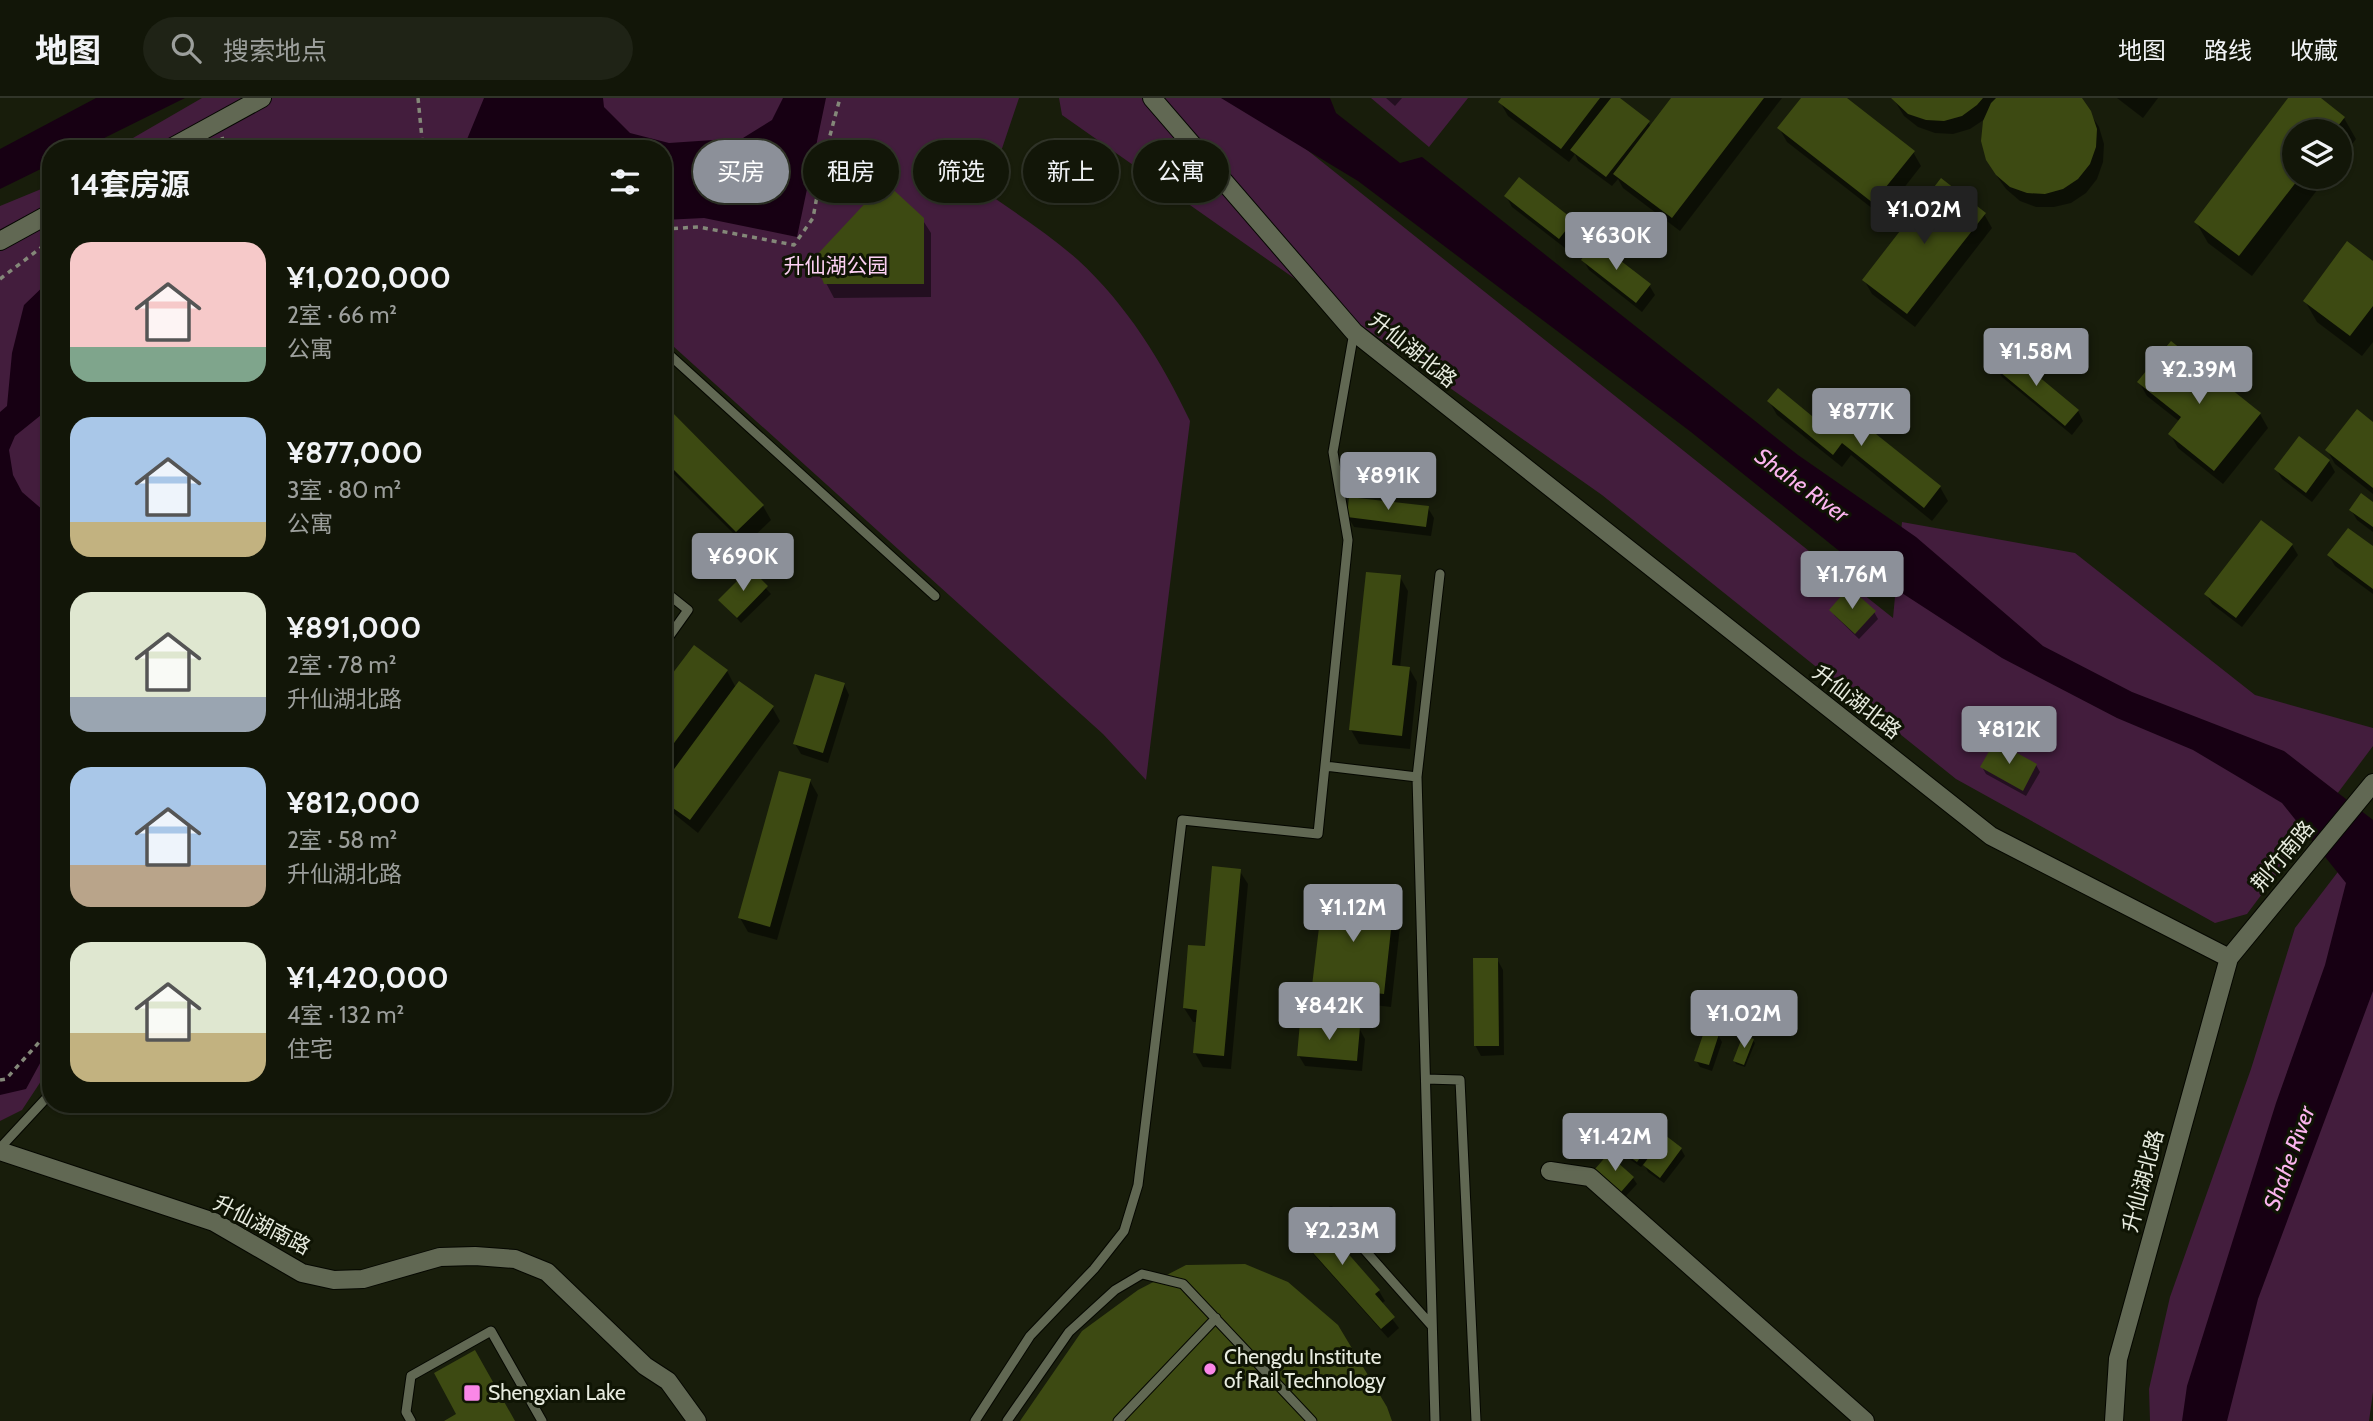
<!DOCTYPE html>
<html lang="zh">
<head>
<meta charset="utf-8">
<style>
	body { margin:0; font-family:Cabin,"Noto Sans SC",sans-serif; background:#1f2316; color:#f1f3f6; height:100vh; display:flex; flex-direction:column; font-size:26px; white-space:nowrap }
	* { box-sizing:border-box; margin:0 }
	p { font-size:23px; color:#9c9f9c }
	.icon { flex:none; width:38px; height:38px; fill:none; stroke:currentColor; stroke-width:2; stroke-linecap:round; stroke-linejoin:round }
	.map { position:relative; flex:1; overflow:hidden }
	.drawer { position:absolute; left:42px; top:42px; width:630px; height:973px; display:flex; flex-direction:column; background:#121608; border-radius:28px; box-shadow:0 2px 5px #0004,0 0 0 2px #313529 }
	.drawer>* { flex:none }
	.top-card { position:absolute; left:693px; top:42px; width:665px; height:63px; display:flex; gap:14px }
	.tools { position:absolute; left:2282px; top:21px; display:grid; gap:14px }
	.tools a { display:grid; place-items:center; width:70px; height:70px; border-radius:50%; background:#121608; box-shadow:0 2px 5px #0004,0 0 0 2px #313529; font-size:35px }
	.price { position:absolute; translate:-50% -60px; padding:0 16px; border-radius:7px; background:#8c9099; color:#fff; font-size:23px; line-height:46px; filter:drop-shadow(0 2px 4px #0008) }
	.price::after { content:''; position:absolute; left:50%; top:42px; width:21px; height:16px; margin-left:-10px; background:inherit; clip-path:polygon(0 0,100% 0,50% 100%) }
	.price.active { background:#222; color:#fff }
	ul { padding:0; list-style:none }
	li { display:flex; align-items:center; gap:21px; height:175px; padding:0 28px }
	li span { display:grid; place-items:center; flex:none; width:196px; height:140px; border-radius:21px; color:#555 }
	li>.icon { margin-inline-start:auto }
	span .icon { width:84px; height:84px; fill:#fffc; stroke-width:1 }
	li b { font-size:30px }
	h2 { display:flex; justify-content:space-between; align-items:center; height:84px; padding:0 28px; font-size:30px }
	.pill { padding:0 24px; border-radius:32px; background:#121608; box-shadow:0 2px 5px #0004,0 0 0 2px #313529; font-size:24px; line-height:63px }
	.pill.active { background:#8c9099; color:#fff }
	header { display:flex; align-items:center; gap:42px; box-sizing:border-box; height:98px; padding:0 35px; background:#121608; border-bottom:2px solid #313529 }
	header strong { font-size:33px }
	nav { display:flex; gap:38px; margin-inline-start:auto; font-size:24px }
	.search { width:490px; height:63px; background:#1f2316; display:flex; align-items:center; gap:18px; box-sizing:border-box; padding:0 24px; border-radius:38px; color:#9c9f9c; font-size:26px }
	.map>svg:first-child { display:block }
	.green { fill:#431d3d }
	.water { fill:#170013 }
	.shadow { fill:#0007 }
	.building { fill:#3d4a12 }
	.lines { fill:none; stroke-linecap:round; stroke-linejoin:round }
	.lane-casing { stroke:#050700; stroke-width:11 }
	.street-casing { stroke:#050700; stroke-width:20 }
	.path { stroke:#848879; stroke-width:3.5; stroke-dasharray:5 5; stroke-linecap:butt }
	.lane { stroke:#616853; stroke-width:9 }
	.street { stroke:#616853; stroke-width:18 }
	.poi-dot { fill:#fa87e7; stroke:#0f1404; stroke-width:2.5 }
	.labels { text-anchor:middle; stroke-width:6; stroke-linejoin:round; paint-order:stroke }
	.park-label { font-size:21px; fill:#fcd0f3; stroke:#0f1404 }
	.street-label { font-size:21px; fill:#e7ebdf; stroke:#0f1404 }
	.poi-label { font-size:21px; fill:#e7ebdf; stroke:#0f1404; text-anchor:start }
	.water-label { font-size:23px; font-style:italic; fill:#fbb4ee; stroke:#0f1404 }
</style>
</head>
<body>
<header>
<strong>地图</strong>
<div class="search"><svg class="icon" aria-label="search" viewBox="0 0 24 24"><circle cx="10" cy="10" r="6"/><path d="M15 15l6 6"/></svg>搜索地点</div>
<nav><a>地图</a><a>路线</a><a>收藏</a></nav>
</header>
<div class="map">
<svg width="2373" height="1323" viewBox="0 0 2373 1323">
	<rect width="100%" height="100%" fill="#181d0b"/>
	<path class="green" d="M202,0H1019L987,95C1017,116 1050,137 1078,162C1127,207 1162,264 1190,323L1146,682L1103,636L663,239V51H114Z
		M1059,0H1242L1893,520L1902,424L2075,455L2255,597L2373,630V648L2247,816L2215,825L1956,681L1602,397L1062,17Z
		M1371,0H1468L1429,49Z
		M51,87V968L22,1012L0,1023V108Z
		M2373,728V1294L2369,1323H2150L2149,1291L2170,1199L2251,971L2295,830Z"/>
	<path class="water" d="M96,0H185L82,51H51V66L0,91V51Z
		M484,0H603L604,9L630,35L669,45L743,40L772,22L783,0H826L797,139L704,120L663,122V51H463Z
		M1221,0H1330L1336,15L1400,65L1422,59L1798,357L1916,439L2043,548L2132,594L2284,653L2373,722V893L2258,1201L2227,1323H2182L2187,1288L2276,1005L2325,867L2346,785L2282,705L2193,652L2117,620L2002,560L1848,460L1691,334L1358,83Z
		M51,181V309L15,338L9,352L13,377L22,394L51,419V945L26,991L0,997V314L7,308L12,255L24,207Z"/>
	<path class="shadow" d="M1386,0H1402L1395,8Z
		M1503,0H1618L1648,24L1651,29L1673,0H1782L1680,133L1623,90L1618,81L1612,88L1578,63L1575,56L1569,64L1508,18L1500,4Z
		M1803,0H1844L1913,54L1921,68L1882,118L1787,44L1779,30Z
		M1893,0H2080L2099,29L2104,46L2103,64L2097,81L2086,95L2071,105L2054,109H2036L2020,103L2006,91L1996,77L1985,21L1970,31L1953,36L1935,35L1918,29L1904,18Z
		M2117,0H2158L2143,20Z
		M2291,0H2318L2344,20L2356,41L2340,62V33H2294V79H2327L2252,178L2208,145L2196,124Z
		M1506,98L1572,124L1578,134L1565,150L1512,109Z
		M1984,116L1992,130L1915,229L1872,196L1864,182Z
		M922,121L931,135V199L834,200L826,185Z
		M1583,162L1649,187L1655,197L1642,214L1589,172Z
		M2373,165V244L2362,258L2317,224L2305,203Z
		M1996,269L2078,313L2083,323L2072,337L2002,279Z
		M2139,284L2260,316L2268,330L2223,386L2178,350L2170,336L2180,324L2147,298Z
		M1769,303L1940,389L1948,403L1932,423L1851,357L1842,369L1777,317Z
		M663,308L763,408L771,422L745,447L663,365Z
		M2373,326V396L2335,366L2327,352Z
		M2329,363L2335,374L2312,404L2282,381L2276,371Z
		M2373,406V434L2357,422L2351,412Z
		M1428,410L1434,420L1431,438L1354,429L1348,419Z
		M2292,447L2298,457L2242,529L2212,506L2206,496Z
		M2373,451V496L2335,468L2329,458Z
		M750,473L771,496L741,525L720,502Z
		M1400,479L1408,493L1400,570H1409L1417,584L1410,651L1359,646L1351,632Z
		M1831,512L1874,514L1878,521L1859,541L1835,518Z
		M727,573L736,590L772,609L780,623L698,735L663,707V591Z
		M844,586L849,597L828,665L801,656L795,646Z
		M2036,667L2040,674L2026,698L1986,676L1982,669Z
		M810,683L818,697L777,842L748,834L740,820Z
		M1239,772L1248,786L1231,971L1203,969L1195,955L1198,924H1193L1184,910Z
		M1393,806L1401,820L1391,909L1322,901L1314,888Z
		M1497,861L1503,872L1504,957L1481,958L1475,947Z
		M1359,930L1365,941L1362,973L1305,968L1299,958Z
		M1718,937L1722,944L1712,973L1700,969L1696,962Z
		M1753,943L1755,945L1745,969L1736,966L1735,963Z
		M1658,1035L1662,1043L1681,1051L1685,1058L1664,1085L1648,1074L1644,1065L1641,1069L1625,1058L1621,1051Z
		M1597,1071L1633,1080L1637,1086L1625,1099L1601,1078Z
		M1293,1129L1379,1193L1385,1203L1381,1206L1399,1230L1388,1240L1298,1139Z"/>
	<path class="building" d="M1501,0H1600L1561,51L1498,4Z
		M1611,0H1620L1650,23L1606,79L1570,52Z
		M1671,0H1764L1672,120L1613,76Z
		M1801,0H1847L1915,53L1873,105L1777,30Z
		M1891,0H1983L1977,7L1962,18L1944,23L1926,22L1908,16Z
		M1996,0H2082L2091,13L2097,31L2096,49L2090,66L2078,81L2063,91L2045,96L2027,95L2010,89L1996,77L1986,62L1981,43L1983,23L1991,5Z
		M2288,0H2321L2345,19L2334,33H2294V79H2300L2239,158L2194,124Z
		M1519,79L1574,122L1559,141L1504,98Z
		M1941,80L1986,115L1907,216L1862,182Z
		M885,84L924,120V186H824L814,160Z
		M1595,143L1651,186L1636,205L1581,162Z
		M2347,143L2373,163V208L2350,238L2303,203Z
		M2171,243L2261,315L2214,373L2168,336L2181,319L2137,284Z
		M2008,253L2079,312L2065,328L1994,269Z
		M1778,290L1829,332L1846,312L1941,388L1924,410L1842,345L1833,357L1767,303Z
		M663,305L764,407L736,434L663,361Z
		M2357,311L2373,324V390L2325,352Z
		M2299,338L2330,362L2306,395L2274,371Z
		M2361,395L2373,404V429L2349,412Z
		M1349,399L1429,408L1426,429L1347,419Z
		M2261,422L2293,446L2236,520L2204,496Z
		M2348,430L2373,448V491L2327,457Z
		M750,470L768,488L737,520L718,502Z
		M1366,474L1401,477L1392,567L1410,569L1402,638L1349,632Z
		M1849,489L1876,513L1855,536L1829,512Z
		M694,547L728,572L663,660V588Z
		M815,576L845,585L823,655L793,646Z
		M739,583L774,608L690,722L663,703V686Z
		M1995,643L2037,666L2023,693L1980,669Z
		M779,673L811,681L770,829L738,820Z
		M1212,768L1241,771L1224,958L1193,955L1197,912L1183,910L1188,847L1205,848Z
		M1323,796L1394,804L1384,896L1312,888Z
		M1473,860H1498L1499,948H1474Z
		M1300,924L1360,929L1357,963L1297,958Z
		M1705,931L1719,936L1709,967L1694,963Z
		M1743,937L1754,941L1744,967L1733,963Z
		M1641,1021L1659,1034L1637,1064L1619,1051Z
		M1665,1037L1682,1050L1660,1080L1643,1067Z
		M1608,1056L1634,1079L1621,1094L1595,1071Z
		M1310,1112L1380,1192L1375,1196L1395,1219L1381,1231L1290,1129Z
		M1245,1166L1288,1184L1338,1227L1387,1309L1392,1323H1020L1082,1233L1138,1192L1186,1167Z
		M475,1252L515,1323H444L456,1316L434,1275Z"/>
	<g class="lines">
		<g class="lane-casing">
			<path id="lane" d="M663,251L935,498
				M663,492L688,512L663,547
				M1325,668L1417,679
				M1426,981L1460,982L1476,1323
				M0,1050L51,995
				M1331,1114L1432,1228
				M411,1323L406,1314L411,1278L491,1233L542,1323
				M975,1323L1030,1238L1094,1171L1124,1133L1138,1087L1182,722L1318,736L1348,442L1333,354L1354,234
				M1007,1323L1069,1234L1115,1192L1142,1176L1183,1186L1312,1323
				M1118,1323L1216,1220
				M1435,1323L1417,679L1440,476"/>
		</g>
		<g class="street-casing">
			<path id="street" d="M1152,0L1354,234L1991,738L2229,860
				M169,51L262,0
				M0,143L51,115
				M0,1053L214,1124L302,1175L334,1182L363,1181L440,1159L475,1158L515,1161L547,1174L645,1268L668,1283L697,1323
				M1550,1073L1590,1079L1865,1323
				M2114,1323L2118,1261L2229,860L2373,685"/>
		</g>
		<path class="path" d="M418,0L423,51
			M222,39L226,51
			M663,131L699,129L794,147L813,120L824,60L840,0
			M0,181L51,142
			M0,982L6,981L51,931"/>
		<use href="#lane" class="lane"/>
		<use href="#street" class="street"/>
	</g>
	<g class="poi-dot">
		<circle cx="1210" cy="1271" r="7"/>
		<rect x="463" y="1286" width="18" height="18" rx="3.5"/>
	</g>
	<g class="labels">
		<g class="park-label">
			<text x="836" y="175">升仙湖公园</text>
		</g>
		<g class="street-label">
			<text transform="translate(1413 252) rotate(39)" y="7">升仙湖北路</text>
			<text transform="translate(1857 604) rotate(38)" y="7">升仙湖北路</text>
			<text transform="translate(2283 758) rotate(-50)" y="7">荆竹南路</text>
			<text transform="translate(2143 1083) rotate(-75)" y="7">升仙湖北路</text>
			<text transform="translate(262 1127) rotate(27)" y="7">升仙湖南路</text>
		</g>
		<g class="poi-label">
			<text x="1224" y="1266">Chengdu Institute<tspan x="1224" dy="24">of Rail Technology</tspan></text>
			<text x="488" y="1302">Shengxian Lake</text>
		</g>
		<g class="water-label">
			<text transform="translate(1802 387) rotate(36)" y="8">Shahe River</text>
			<text transform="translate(2289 1060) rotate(-70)" y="8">Shahe River</text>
		</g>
	</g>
</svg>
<div class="tools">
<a><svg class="icon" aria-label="layers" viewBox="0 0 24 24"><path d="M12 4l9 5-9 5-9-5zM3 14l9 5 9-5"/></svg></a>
</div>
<b class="price active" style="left:1924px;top:148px">¥1.02M</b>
<b class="price" style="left:1616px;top:174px">¥630K</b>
<b class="price" style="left:2036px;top:290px">¥1.58M</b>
<b class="price" style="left:2199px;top:308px">¥2.39M</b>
<b class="price" style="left:1861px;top:350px">¥877K</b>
<b class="price" style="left:1388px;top:414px">¥891K</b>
<b class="price" style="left:743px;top:495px">¥690K</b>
<b class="price" style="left:1852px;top:513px">¥1.76M</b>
<b class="price" style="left:2009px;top:668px">¥812K</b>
<b class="price" style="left:1353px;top:846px">¥1.12M</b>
<b class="price" style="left:1329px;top:944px">¥842K</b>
<b class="price" style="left:1744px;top:952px">¥1.02M</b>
<b class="price" style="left:1615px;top:1075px">¥1.42M</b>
<b class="price" style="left:1342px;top:1169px">¥2.23M</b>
<div class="top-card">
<a class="pill active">买房</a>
<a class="pill">租房</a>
<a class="pill">筛选</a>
<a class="pill">新上</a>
<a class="pill">公寓</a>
</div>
<section class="drawer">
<h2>14套房源<svg class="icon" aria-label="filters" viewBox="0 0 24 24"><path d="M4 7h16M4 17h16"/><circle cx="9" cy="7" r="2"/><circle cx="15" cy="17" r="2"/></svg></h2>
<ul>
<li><span style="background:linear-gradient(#f6c9c9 75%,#7fa58c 0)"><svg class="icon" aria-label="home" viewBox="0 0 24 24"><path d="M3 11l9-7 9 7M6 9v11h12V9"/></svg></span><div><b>¥1,020,000</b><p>2室 · 66 m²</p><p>公寓</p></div></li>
<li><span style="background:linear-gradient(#a9c7e8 75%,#c2b280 0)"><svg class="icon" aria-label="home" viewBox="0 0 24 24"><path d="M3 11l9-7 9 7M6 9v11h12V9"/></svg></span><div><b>¥877,000</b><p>3室 · 80 m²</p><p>公寓</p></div></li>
<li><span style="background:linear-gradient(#dfe7d0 75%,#9aa5b1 0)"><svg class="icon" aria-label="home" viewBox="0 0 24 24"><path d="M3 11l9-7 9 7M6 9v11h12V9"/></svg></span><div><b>¥891,000</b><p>2室 · 78 m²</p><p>升仙湖北路</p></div></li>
<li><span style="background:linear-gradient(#a9c7e8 70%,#b9a48a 0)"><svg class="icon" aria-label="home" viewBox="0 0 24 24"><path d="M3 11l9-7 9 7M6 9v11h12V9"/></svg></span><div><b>¥812,000</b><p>2室 · 58 m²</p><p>升仙湖北路</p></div></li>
<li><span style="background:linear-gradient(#dfe7d0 65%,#c2b280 0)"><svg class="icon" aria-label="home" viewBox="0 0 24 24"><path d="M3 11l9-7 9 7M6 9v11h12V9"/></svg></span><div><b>¥1,420,000</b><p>4室 · 132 m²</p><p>住宅</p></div></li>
</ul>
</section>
</div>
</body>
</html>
